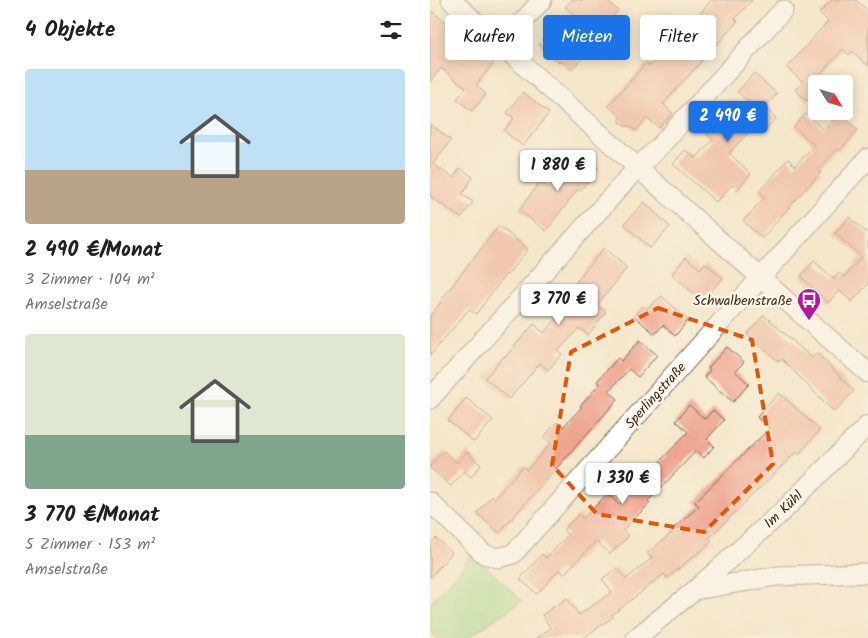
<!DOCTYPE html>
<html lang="de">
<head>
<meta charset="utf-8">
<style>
	body { margin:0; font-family:Kalam,sans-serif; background:#f2f2f2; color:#202124; height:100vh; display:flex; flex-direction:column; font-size:19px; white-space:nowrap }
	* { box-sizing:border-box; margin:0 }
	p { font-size:16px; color:#757577 }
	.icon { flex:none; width:28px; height:28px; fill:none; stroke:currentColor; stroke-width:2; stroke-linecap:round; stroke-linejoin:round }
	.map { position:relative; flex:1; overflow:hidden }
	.side { display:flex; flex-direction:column; background:#fff; width:430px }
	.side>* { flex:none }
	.banner { position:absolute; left:15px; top:15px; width:348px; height:45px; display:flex; gap:10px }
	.needle { width:32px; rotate:127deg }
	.tools { position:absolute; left:378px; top:75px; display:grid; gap:10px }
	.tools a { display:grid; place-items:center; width:45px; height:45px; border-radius:5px; background:#fff; box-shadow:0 2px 12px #0003; font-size:25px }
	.price { position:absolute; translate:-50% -42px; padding:0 11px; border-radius:5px; background:#fff; color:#222; font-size:16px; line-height:32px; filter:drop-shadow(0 1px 2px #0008) }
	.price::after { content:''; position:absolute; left:50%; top:30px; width:15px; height:11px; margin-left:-8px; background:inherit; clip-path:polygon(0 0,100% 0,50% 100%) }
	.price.active { background:#1a73e8; color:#fff }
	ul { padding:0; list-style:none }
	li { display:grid; align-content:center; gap:10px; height:265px; padding:0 25px }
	li span { display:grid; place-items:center; height:155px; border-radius:5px; color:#555 }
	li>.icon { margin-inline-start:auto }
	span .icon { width:90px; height:90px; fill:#fffc; stroke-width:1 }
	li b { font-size:21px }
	h2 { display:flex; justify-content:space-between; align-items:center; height:60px; padding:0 25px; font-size:21px }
	.tag { padding:0 18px; border-radius:5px; background:#fff; box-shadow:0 2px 12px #0003; font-size:18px; line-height:45px }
	.tag.active { background:#1a73e8; color:#fff }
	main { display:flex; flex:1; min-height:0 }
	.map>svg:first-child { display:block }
	.green { fill:#a3dd8f; stroke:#6f8456 }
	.building { fill:#eea58f }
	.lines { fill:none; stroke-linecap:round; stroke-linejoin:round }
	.minor-casing { stroke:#7c6c5a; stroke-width:21 }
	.minor { stroke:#fff; stroke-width:19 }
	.marked { fill:none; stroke:#df570d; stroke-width:4; stroke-dasharray:10 6; stroke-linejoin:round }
	.labels { text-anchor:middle; stroke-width:5; stroke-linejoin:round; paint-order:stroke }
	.poi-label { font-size:14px; fill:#3b2a1e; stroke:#fcf5e5; text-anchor:end }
	.street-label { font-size:14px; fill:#3b2a1e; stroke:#fcf5e5 }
</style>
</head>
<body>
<main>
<section class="side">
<h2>4 Objekte<svg class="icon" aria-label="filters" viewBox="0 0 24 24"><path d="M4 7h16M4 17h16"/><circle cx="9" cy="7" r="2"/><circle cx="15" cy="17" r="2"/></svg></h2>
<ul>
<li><span style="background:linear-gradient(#bfe0f5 65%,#b9a48a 0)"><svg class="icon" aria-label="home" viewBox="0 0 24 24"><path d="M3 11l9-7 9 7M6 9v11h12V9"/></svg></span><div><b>2 490 €/Monat</b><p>3 Zimmer · 104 m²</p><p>Amselstraße</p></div></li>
<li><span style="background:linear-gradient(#dfe7d0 65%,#7fa58c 0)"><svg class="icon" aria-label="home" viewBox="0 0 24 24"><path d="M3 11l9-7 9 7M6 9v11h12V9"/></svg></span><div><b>3 770 €/Monat</b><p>5 Zimmer · 153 m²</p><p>Amselstraße</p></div></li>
</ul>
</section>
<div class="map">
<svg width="438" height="638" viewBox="0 0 438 638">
	<rect width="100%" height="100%" fill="#fcf5e5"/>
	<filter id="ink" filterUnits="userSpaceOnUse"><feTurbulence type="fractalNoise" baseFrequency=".02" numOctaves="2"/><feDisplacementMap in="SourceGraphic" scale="10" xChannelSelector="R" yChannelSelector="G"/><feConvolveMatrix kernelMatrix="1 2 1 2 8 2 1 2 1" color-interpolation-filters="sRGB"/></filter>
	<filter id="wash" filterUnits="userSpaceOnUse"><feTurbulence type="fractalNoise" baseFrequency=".0096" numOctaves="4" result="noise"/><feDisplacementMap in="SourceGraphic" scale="20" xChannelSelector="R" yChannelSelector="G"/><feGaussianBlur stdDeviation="1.12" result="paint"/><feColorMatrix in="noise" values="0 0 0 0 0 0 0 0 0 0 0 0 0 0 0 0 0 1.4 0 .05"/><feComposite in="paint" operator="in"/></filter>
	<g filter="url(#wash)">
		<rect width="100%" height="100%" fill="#f4e6ca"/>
		<path class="green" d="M42,553L92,601L37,638H6L0,629V603L29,572Z"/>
		<g id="blocks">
			<path class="building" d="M142,0H177L188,11L172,29L159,17L153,23L135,7Z
				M281,0H322L305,19L308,21L233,104L243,113L229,128L217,118L206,131L200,126H195L190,122V116L178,106L216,63L220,66L236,49L243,43L239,40L260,17L264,21Z
				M402,0H426L438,11V66L422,51L419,55L413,49L379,87L385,92L377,101L365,90L373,82L357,68L398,21L389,13Z
				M0,10L22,27L21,29L64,62L46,85L56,94L42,111L27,99L36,88L11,68L0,82Z
				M134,27L149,40L141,50L151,59L141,70L131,61L129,62L109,44L121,30L126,36Z
				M324,73L347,94L334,107L346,118L335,130L327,123L299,153L321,174L307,190L302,185L286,202L243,164L255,150L266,158L283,140L272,130L288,113L298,122L318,101L307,92Z
				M93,92L119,113L93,146L74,131L84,118L77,113Z
				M409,113L428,130L409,151L406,149L388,170L391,172L332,238L313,221L335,197L329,192L358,159L365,166L384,145L364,127L376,114L394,130Z
				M0,124L21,140L3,164L23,178L30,168L43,177L32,194L43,202L31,218L0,196Z
				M147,152L168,168L150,191L148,189L116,231L89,210L110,182L120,189Z
				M214,202L240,227L220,248L194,224Z
				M419,217L438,234V284L422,302L409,290L398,303L371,276L384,261L404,279L409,273L414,277L431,257L405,233Z
				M69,226L98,249L77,275L76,274L46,314L39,309L0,356V316L12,301L11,300Z
				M174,248L197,268L167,305L176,312L158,335L149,328L128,351L132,354L118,370L110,363L79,399L55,378L74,356L75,357L104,324L114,333L131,314L126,311L155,270Z
				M256,257L270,269L275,263L293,278L272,301L242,274Z
				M232,296L258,320L245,336L233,325L225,334L204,316L213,306L216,309Z
				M334,315L382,358L387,353L424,391L404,412L352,359L349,362L317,334Z
				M210,340L227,355L208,377L199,369L179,391L188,399L69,533L47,513L62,496L65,498L93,466L97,470L121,443L114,437L127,422L133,427L152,407L150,406L170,384L167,381L188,358L191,361Z
				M297,347L314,362L305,371L319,384L303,402L274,377L280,370L278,368Z
				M349,393L390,430L369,454L366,452L279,538L282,541L265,556V555L237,578L234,574L182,615L183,617L153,638H106L121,628L112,615L137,598L149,615L182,592L172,579L187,568L196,579L222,558L217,553L243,532L242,530L269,506L265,502L340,428L327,417Z
				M36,398L63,420L44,442L18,421Z
				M259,405L275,419L283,410L294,420L277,439L284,446L274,458L266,451L218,501L220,503L193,530L199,536L180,554L166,541L134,574L129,570L107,594L90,579L112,554L116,558L138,535L133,530L149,514L153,519L178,493L189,505L217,477L216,476L258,432L246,421Z
				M14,451L27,463L37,452L51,465L41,477L34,471L21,486L0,468V466Z
				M6,538L22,553L0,577V544Z"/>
		</g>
	</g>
	<g filter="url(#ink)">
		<use href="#blocks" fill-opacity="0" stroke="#7c6c5a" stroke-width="1"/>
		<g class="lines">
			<g class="minor-casing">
				<path id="minor" d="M21,0L379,321L438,373
					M71,46L112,0
					M0,399L208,167L229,147L353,10
					M0,502L54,554L68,558L83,554L438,158
					M265,590L348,576L438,573
					M206,638L265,590L356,508L438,425"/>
			</g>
			<use href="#minor" class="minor"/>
		</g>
	</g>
	<path d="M0 0H438V638H0ZM228,308L322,340L343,464L274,532L167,514L122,465L141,352Z" fill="#f4e6ca" fill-opacity=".55" fill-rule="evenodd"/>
	<path class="marked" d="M228,308L322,340L343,464L274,532L167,514L122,465L141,352Z"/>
	<defs>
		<g id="bus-pin" transform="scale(1.25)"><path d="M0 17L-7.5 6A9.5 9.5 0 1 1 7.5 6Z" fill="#b5179e" stroke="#fcf5e5"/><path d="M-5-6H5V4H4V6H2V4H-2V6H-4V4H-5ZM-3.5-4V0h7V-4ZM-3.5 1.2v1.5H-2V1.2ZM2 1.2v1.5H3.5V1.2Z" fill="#fff"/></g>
	</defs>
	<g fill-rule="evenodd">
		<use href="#bus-pin" x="379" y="300"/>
	</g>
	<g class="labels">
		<g class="poi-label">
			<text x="362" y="305">Schwalbenstraße</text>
		</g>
		<g class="street-label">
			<text transform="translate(225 395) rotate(-48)" y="5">Sperlingstraße</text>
			<text transform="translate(353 509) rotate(-43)" y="5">Im Kühl</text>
		</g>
	</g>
</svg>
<div class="tools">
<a><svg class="needle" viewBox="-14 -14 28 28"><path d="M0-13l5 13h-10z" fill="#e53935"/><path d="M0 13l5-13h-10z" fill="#757577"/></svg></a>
</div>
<b class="price active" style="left:298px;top:143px">2 490 €</b>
<b class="price" style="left:128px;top:192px">1 880 €</b>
<b class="price" style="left:129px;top:326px">3 770 €</b>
<b class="price" style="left:193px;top:505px">1 330 €</b>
<div class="banner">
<a class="tag">Kaufen</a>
<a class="tag active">Mieten</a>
<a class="tag">Filter</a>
</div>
</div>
</main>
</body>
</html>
